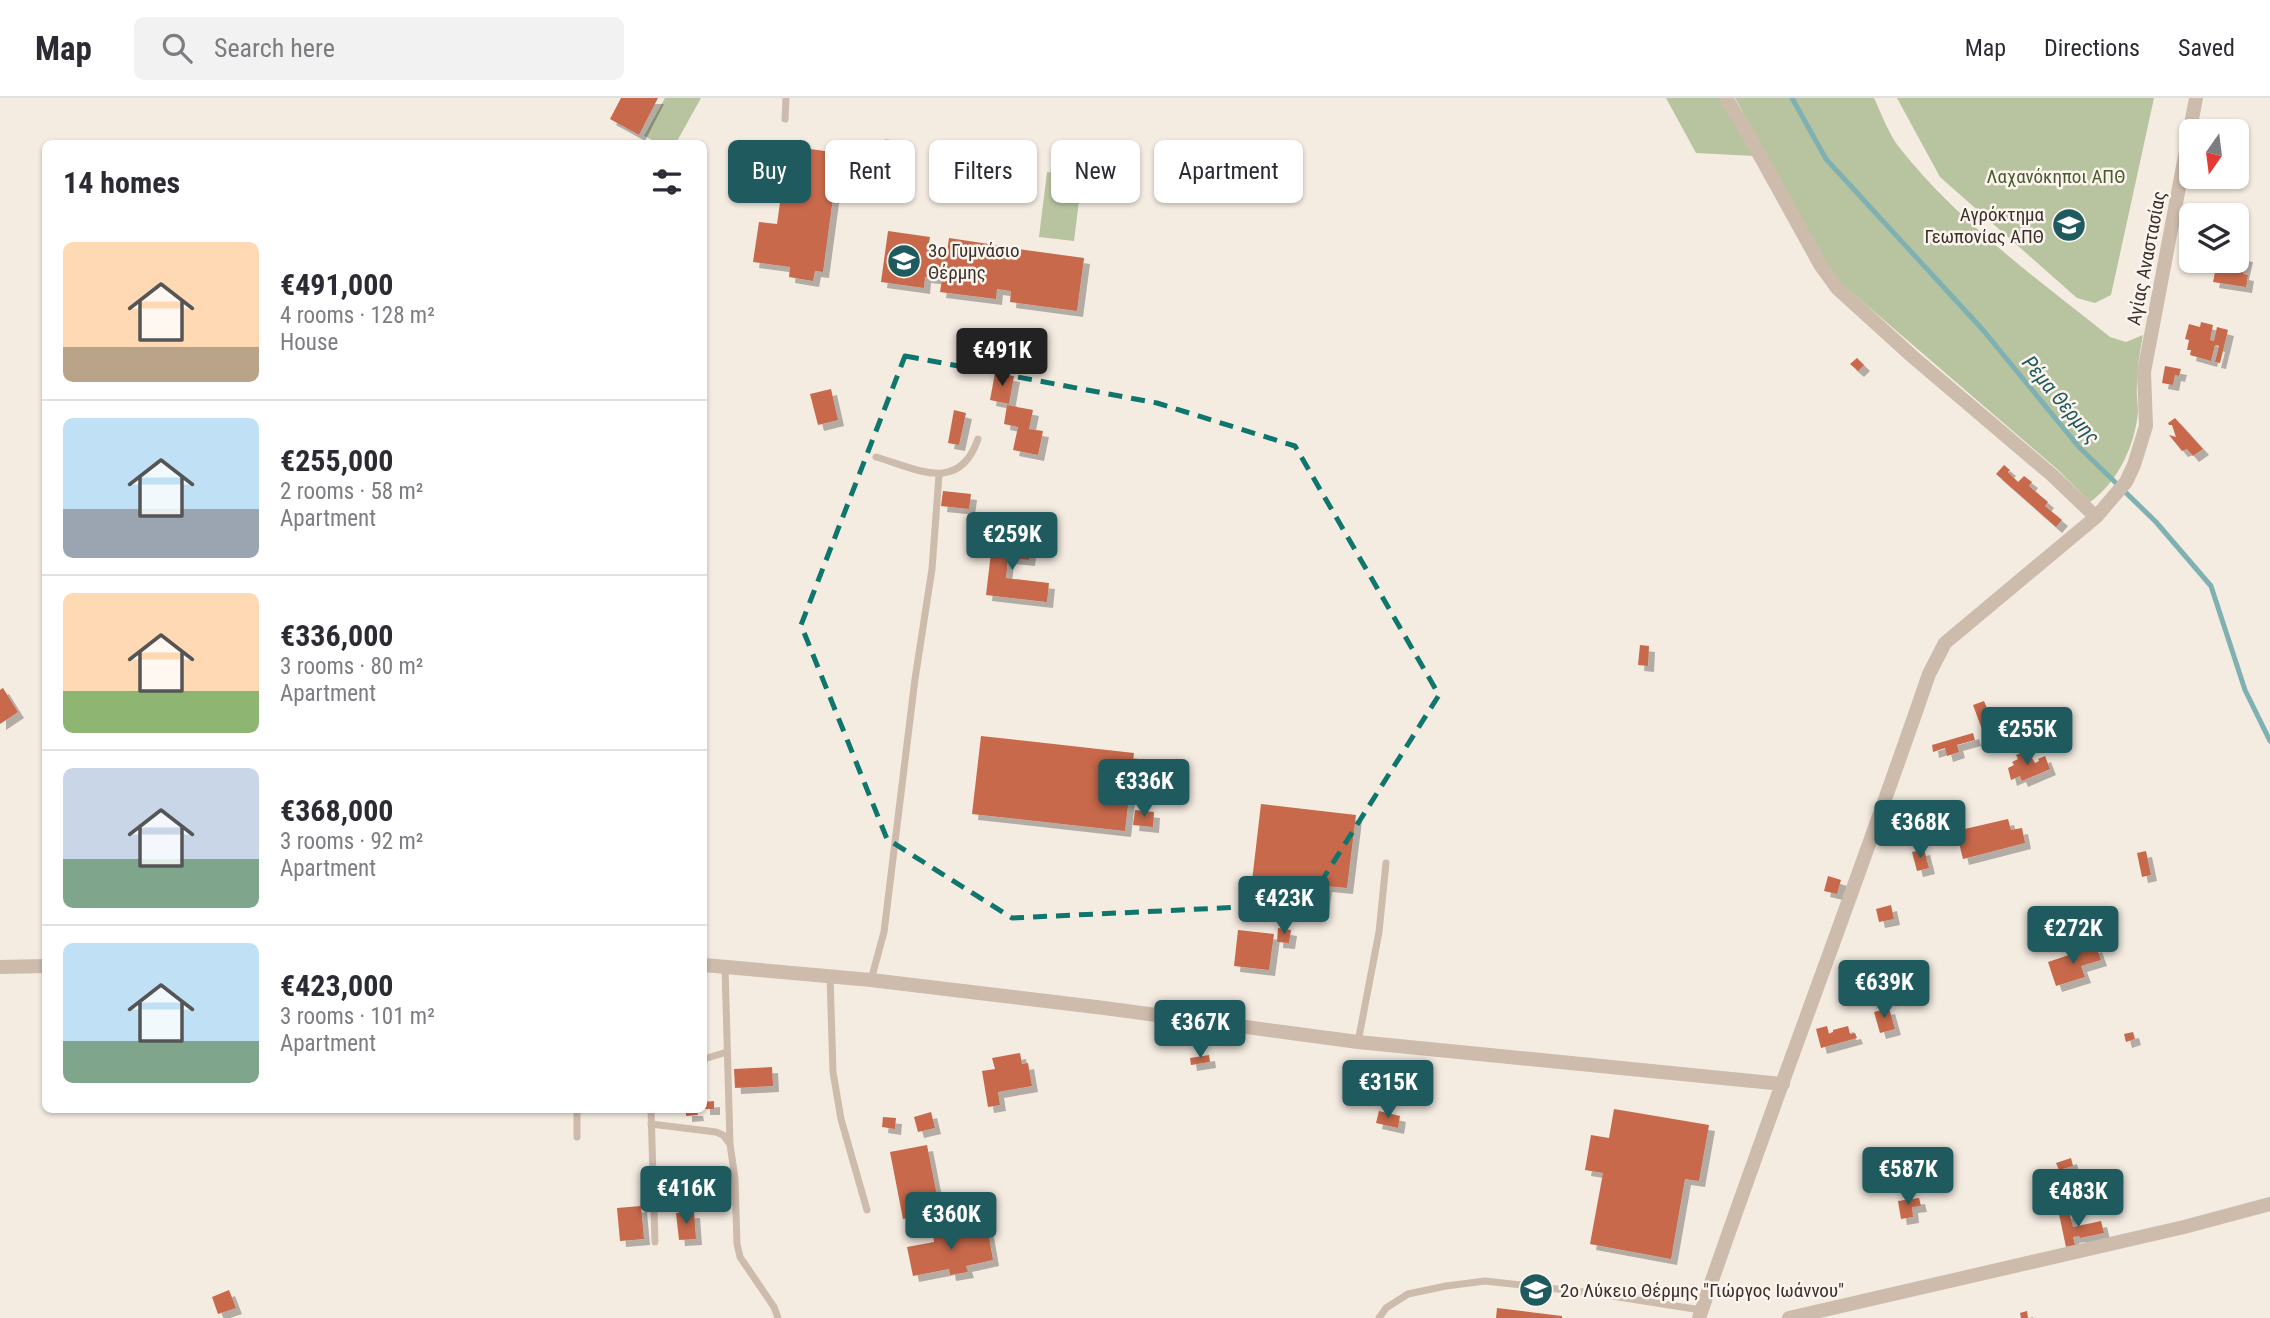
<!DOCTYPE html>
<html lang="en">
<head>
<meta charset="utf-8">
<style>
	body { margin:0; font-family:"Roboto Condensed",sans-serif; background:#f2f2f3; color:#2b2b33; height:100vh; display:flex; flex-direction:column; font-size:26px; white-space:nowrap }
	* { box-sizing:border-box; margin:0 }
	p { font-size:23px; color:#7c7c81 }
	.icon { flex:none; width:38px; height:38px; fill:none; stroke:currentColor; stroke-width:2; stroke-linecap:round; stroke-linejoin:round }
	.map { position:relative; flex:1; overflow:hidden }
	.side { position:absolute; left:42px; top:42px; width:665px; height:973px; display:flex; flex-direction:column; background:#fff; border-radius:10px; box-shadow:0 2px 5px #0004 }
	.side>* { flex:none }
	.guide { position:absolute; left:728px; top:42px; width:665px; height:63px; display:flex; gap:14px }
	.needle { width:46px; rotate:194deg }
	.fabs { position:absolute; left:2179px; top:21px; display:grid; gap:14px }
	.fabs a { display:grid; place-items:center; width:70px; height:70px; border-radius:10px; background:#fff; box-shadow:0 2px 5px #0004; font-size:35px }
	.price { position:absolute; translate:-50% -60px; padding:0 16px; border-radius:7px; background:#1f5a5e; color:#fff; font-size:23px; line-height:46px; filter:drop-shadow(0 2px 4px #0008) }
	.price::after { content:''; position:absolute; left:50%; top:42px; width:21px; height:16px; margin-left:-10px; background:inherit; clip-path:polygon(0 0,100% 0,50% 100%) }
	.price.on { background:#222; color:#fff }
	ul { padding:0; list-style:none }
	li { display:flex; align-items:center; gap:21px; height:175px; padding:0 21px }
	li+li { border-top:2px solid #e1e1e2 }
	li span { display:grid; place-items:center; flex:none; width:196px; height:140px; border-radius:10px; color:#555 }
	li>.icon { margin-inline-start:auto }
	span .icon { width:84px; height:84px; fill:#fffc; stroke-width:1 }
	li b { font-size:30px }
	h2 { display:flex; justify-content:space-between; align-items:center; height:84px; padding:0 21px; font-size:30px }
	.tag { padding:0 24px; border-radius:10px; background:#fff; box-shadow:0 2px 5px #0004; font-size:24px; line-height:63px }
	.tag.on { background:#1f5a5e; color:#fff }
	header { display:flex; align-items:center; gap:42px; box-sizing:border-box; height:98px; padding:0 35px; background:#fff; border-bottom:2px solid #e1e1e2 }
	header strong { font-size:33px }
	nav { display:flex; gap:38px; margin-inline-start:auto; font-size:24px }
	.search { width:490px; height:63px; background:#f2f2f3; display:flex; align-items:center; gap:18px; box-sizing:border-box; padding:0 24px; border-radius:10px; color:#7c7c81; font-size:26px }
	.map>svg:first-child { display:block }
	.green { fill:#b8c4a0 }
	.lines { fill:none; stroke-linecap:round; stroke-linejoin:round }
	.stream { stroke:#7fb0b2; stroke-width:5 }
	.building { fill:#c8694b; filter:url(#shadow) }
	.lane { stroke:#cdbbac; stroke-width:7 }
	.street { stroke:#cdbbac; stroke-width:14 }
	.marked { fill:none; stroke:#0f766e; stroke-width:5; stroke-dasharray:14 9; stroke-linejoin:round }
	.labels { text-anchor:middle; stroke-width:5; stroke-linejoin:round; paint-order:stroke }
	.park-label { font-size:19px; fill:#4a5a2e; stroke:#fbf5ee }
	.poi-label { font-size:19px; fill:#3b302b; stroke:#fbf5ee; text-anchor:start }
	.street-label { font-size:19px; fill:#3b302b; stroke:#fbf5ee }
	.water-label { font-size:21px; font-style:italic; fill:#1f5a5e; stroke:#fbf5ee }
</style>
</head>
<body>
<header>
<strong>Map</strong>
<div class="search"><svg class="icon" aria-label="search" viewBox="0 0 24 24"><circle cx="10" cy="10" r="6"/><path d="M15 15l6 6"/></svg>Search here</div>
<nav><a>Map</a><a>Directions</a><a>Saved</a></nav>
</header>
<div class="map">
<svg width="2270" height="1220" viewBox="0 0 2270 1220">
	<defs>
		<filter id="shadow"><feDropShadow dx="6" dy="6" stdDeviation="0" flood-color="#0004"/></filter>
	</defs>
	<rect width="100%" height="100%" fill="#f4ebe1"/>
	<path class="green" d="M665,0H701L676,45H658L644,38Z
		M1666,0H1723L1754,58L1696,55Z
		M1735,0H1874C1881,15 1888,34 1898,48C1957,123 2036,180 2110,239L2126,244L2143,237C2140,254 2137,270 2137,287C2136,296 2138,305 2138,314C2135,348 2117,385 2090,404L2057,371L1835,180Z
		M1897,0H2154L2111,197L2095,205L2077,200L1940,79Z
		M885,41L910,45L902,96L878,93Z
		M1047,74L1082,79L1074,143L1039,139Z"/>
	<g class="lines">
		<path class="stream" d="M1792,0L1826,61L1983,232L2079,349L2156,424L2211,488L2245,592L2270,643"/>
	</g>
	<path class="building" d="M621,0H658L639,37L610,21Z
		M788,48L839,55L823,174L815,173L813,183L789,179L790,169L753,164L759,124L777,126Z
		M888,133L930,139L928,151L947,154L949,140L1002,148L1001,160L1017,162L1018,151L1084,160L1077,213L1010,204L1011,193L997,191L996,201L940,194L942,181L925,179L924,190L881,184Z
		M2236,156L2247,158L2243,176L2248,177L2246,189L2213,184L2215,174L2209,173L2211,163H2236Z
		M2201,224L2213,227L2210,242L2214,243L2217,229L2228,232L2220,265L2215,264L2219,248L2215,247L2211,263L2190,257L2191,252H2187L2189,242L2185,241L2189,226L2200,229Z
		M1857,260L1864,267L1858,273L1850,266Z
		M2165,268L2181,271L2179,278L2175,277L2173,287L2162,285Z
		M995,275L1014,278L1009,306L990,302Z
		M831,291L838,322L818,327L810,296Z
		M1007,307L1033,312L1029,331L1043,333L1038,357L1013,352L1018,329L1004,326Z
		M954,312L966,315L959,347L948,345Z
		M2175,320L2203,351L2193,358L2187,351L2182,353L2169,337L2176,339L2172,327H2169L2168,325Z
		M2004,367L2010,372L2008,374L2018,384L2024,378L2032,384L2029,388L2048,404L2045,408L2062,422L2056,429L1996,376Z
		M943,393L971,396L969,411L941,408Z
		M993,438L1031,443L1029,462L1008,460L1006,480L1049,485L1047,504L986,497Z
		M1640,547L1649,548L1648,568L1638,567Z
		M3,590L18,614L0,626V592Z
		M1984,603L1989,615L1997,613L1998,616L2008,613V610L2025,614L2021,635H2018L2017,638L2007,636L2006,639L2002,638L1996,637L1994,630L1983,634L1973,607Z
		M1973,635L1975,642L1957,647L1959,654L1947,658L1945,650L1933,654L1932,647Z
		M981,638L1134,655L1125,733L972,716Z
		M2023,654L2027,662L2032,660L2035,665L2039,663L2038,661L2045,658L2050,671L2022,683L2020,678L2011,682L2008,670L2014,667L2012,664L2018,661L2016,657Z
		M1261,706L1356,717L1347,790L1326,788L1323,809L1250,800Z
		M1135,712L1154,714L1153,729L1133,727Z
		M2008,721L2011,732L2022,730L2025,745L1963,761L1956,733Z
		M1924,751L1929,770L1917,773L1912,754Z
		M2146,753L2151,777L2142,779L2137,755Z
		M1828,778L1841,782L1837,796L1824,793Z
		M1891,807L1894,821L1879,824L1876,811Z
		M1278,830L1291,832L1289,845L1277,844Z
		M1238,832L1274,836L1269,872L1234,868Z
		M2096,848L2101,862L2081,868L2085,879L2056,888L2048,864Z
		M1889,910L1895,931L1880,935L1874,914Z
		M1827,928L1829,936L1833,934V932L1848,928L1850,936L1855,935L1857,940L1821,950L1816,931Z
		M2133,934L2135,941L2126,944L2124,936Z
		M1020,955L1022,966L1028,965L1032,988L998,994L1000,1007L988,1009L982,973L995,971L992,960Z
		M1209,957L1210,964L1191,967L1190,960Z
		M772,969L773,988L735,990L734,971Z
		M1378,969L1396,971L1393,996L1376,993Z
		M714,1003V1011H704V1004Z
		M1614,1011L1709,1027L1699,1083L1685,1081L1671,1161L1590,1146L1603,1075L1585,1072L1591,1037L1609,1040Z
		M686,1012H697L698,1017L686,1018Z
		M1379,1013L1400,1018L1398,1030L1376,1025Z
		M931,1014L935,1030L918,1034L914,1019Z
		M883,1019L896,1020L895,1031L882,1029Z
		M927,1047L940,1113L903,1121L890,1054Z
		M2071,1060L2073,1068L2059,1072L2056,1065Z
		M1919,1100L1921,1108L1912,1109L1913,1119L1901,1121L1898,1103Z
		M641,1108L644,1141L620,1143L617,1110Z
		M694,1114L696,1141L679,1142L676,1115Z
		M2069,1114L2073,1129L2101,1123L2104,1135L2080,1140L2079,1138L2073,1139L2075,1147L2066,1149L2059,1116Z
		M973,1128L975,1136L988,1133L993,1162L966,1168L968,1174L950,1177L949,1171L913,1178L907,1149L934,1144L933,1136Z
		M229,1192L236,1210L218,1216L212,1199Z
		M1497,1210L1562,1218V1220H1496Z
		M2027,1213L2028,1220H2021L2020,1215Z"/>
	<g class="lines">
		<path class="lane" d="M785,21L786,0
			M876,359C917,371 959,396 978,341
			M725,869L730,1046L735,1081L737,1146L740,1159L774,1209L778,1220
			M830,878L833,974L841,1021L867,1112
			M871,882L884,834L915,581L932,471L939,377
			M1358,944L1379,834L1386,765
			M704,961L727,954
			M577,1012V1039
			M651,1012L655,1144
			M651,1026L716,1034L723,1037L730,1046
			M1379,1220L1386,1210L1408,1196L1446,1188L1485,1183L1593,1195L1701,1212"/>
		<path class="street" d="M1726,0L1748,36L1821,168L1837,190L1913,259L2052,377L2096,419
			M704,867L871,882L1104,910L1358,944L1783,986
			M0,869L46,868
			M1699,1220C1773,1004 1855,792 1929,576L1945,545L2096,419L2126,384L2134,367L2146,328L2144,274L2196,0
			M1789,1220L2184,1129L2270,1106"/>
	</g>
	<path class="marked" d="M905,258L1157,305L1295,348L1439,597L1307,806L1012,820L887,741L801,527Z"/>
	<defs>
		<g id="university-disc" transform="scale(1.75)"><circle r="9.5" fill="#1f5a5e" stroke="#fbf5ee"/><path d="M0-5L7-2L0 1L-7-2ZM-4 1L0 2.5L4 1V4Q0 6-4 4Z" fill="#fff"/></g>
		<g id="school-disc" transform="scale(1.75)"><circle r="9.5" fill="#1f5a5e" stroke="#fbf5ee"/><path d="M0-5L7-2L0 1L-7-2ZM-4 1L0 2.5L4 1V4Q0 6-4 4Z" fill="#fff"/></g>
	</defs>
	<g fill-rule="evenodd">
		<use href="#university-disc" x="2069" y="127"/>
		<use href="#school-disc" x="904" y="163"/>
		<use href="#school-disc" x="1536" y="1192"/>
	</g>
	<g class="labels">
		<g class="park-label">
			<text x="2056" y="85">Λαχανόκηποι ΑΠΘ</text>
		</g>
		<g class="poi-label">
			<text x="2044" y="123" text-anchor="end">Αγρόκτημα<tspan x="2044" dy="22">Γεωπονίας ΑΠΘ</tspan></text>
			<text x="928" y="159">3ο Γυμνάσιο<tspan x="928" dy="22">Θέρμης</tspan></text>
			<text x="1560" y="1199">2ο Λύκειο Θέρμης "Γιώργος Ιωάννου"</text>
		</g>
		<g class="street-label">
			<text transform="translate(2146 160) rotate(-79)" y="7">Αγίας Αναστασίας</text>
		</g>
		<g class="water-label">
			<text transform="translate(2061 302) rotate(50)" y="7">Ρέμα Θέρμης</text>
		</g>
	</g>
</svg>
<div class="fabs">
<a><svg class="needle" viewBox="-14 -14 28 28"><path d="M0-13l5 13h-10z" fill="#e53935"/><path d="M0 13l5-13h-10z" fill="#7c7c81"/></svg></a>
<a><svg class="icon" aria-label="layers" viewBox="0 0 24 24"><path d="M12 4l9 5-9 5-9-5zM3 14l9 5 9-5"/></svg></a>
</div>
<b class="price on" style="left:1002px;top:290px">€491K</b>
<b class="price" style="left:1012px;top:474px">€259K</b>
<b class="price" style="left:2027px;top:669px">€255K</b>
<b class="price" style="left:1144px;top:721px">€336K</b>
<b class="price" style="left:1920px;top:762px">€368K</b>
<b class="price" style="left:1284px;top:838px">€423K</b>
<b class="price" style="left:2073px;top:868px">€272K</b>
<b class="price" style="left:1884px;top:922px">€639K</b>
<b class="price" style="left:1200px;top:962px">€367K</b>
<b class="price" style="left:1388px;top:1022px">€315K</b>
<b class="price" style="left:1908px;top:1109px">€587K</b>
<b class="price" style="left:686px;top:1128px">€416K</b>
<b class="price" style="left:2078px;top:1131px">€483K</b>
<b class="price" style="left:951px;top:1154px">€360K</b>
<div class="guide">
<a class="tag on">Buy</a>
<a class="tag">Rent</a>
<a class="tag">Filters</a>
<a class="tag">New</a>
<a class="tag">Apartment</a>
</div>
<section class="side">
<h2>14 homes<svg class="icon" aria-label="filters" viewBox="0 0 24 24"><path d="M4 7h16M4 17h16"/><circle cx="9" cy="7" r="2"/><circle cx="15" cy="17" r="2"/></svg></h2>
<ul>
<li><span style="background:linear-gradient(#ffd9b3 75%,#b9a48a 0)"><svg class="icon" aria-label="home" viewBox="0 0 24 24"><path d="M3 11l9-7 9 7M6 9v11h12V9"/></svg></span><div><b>€491,000</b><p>4 rooms · 128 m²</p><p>House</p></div></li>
<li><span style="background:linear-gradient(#bfe0f5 65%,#9aa5b1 0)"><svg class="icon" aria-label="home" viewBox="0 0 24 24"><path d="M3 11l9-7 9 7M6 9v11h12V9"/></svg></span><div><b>€255,000</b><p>2 rooms · 58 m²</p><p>Apartment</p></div></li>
<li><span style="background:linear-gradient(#ffd9b3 70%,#8fb573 0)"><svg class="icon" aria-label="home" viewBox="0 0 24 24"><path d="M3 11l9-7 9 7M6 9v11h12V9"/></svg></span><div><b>€336,000</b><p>3 rooms · 80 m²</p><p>Apartment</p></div></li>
<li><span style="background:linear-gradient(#c9d6e8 65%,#7fa58c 0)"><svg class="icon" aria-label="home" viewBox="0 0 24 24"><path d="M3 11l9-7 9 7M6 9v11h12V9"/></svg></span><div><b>€368,000</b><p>3 rooms · 92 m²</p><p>Apartment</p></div></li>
<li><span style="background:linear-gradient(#bfe0f5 70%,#7fa58c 0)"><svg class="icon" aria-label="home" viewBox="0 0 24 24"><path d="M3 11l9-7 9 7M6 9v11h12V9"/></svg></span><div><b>€423,000</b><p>3 rooms · 101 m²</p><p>Apartment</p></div></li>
</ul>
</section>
</div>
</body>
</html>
